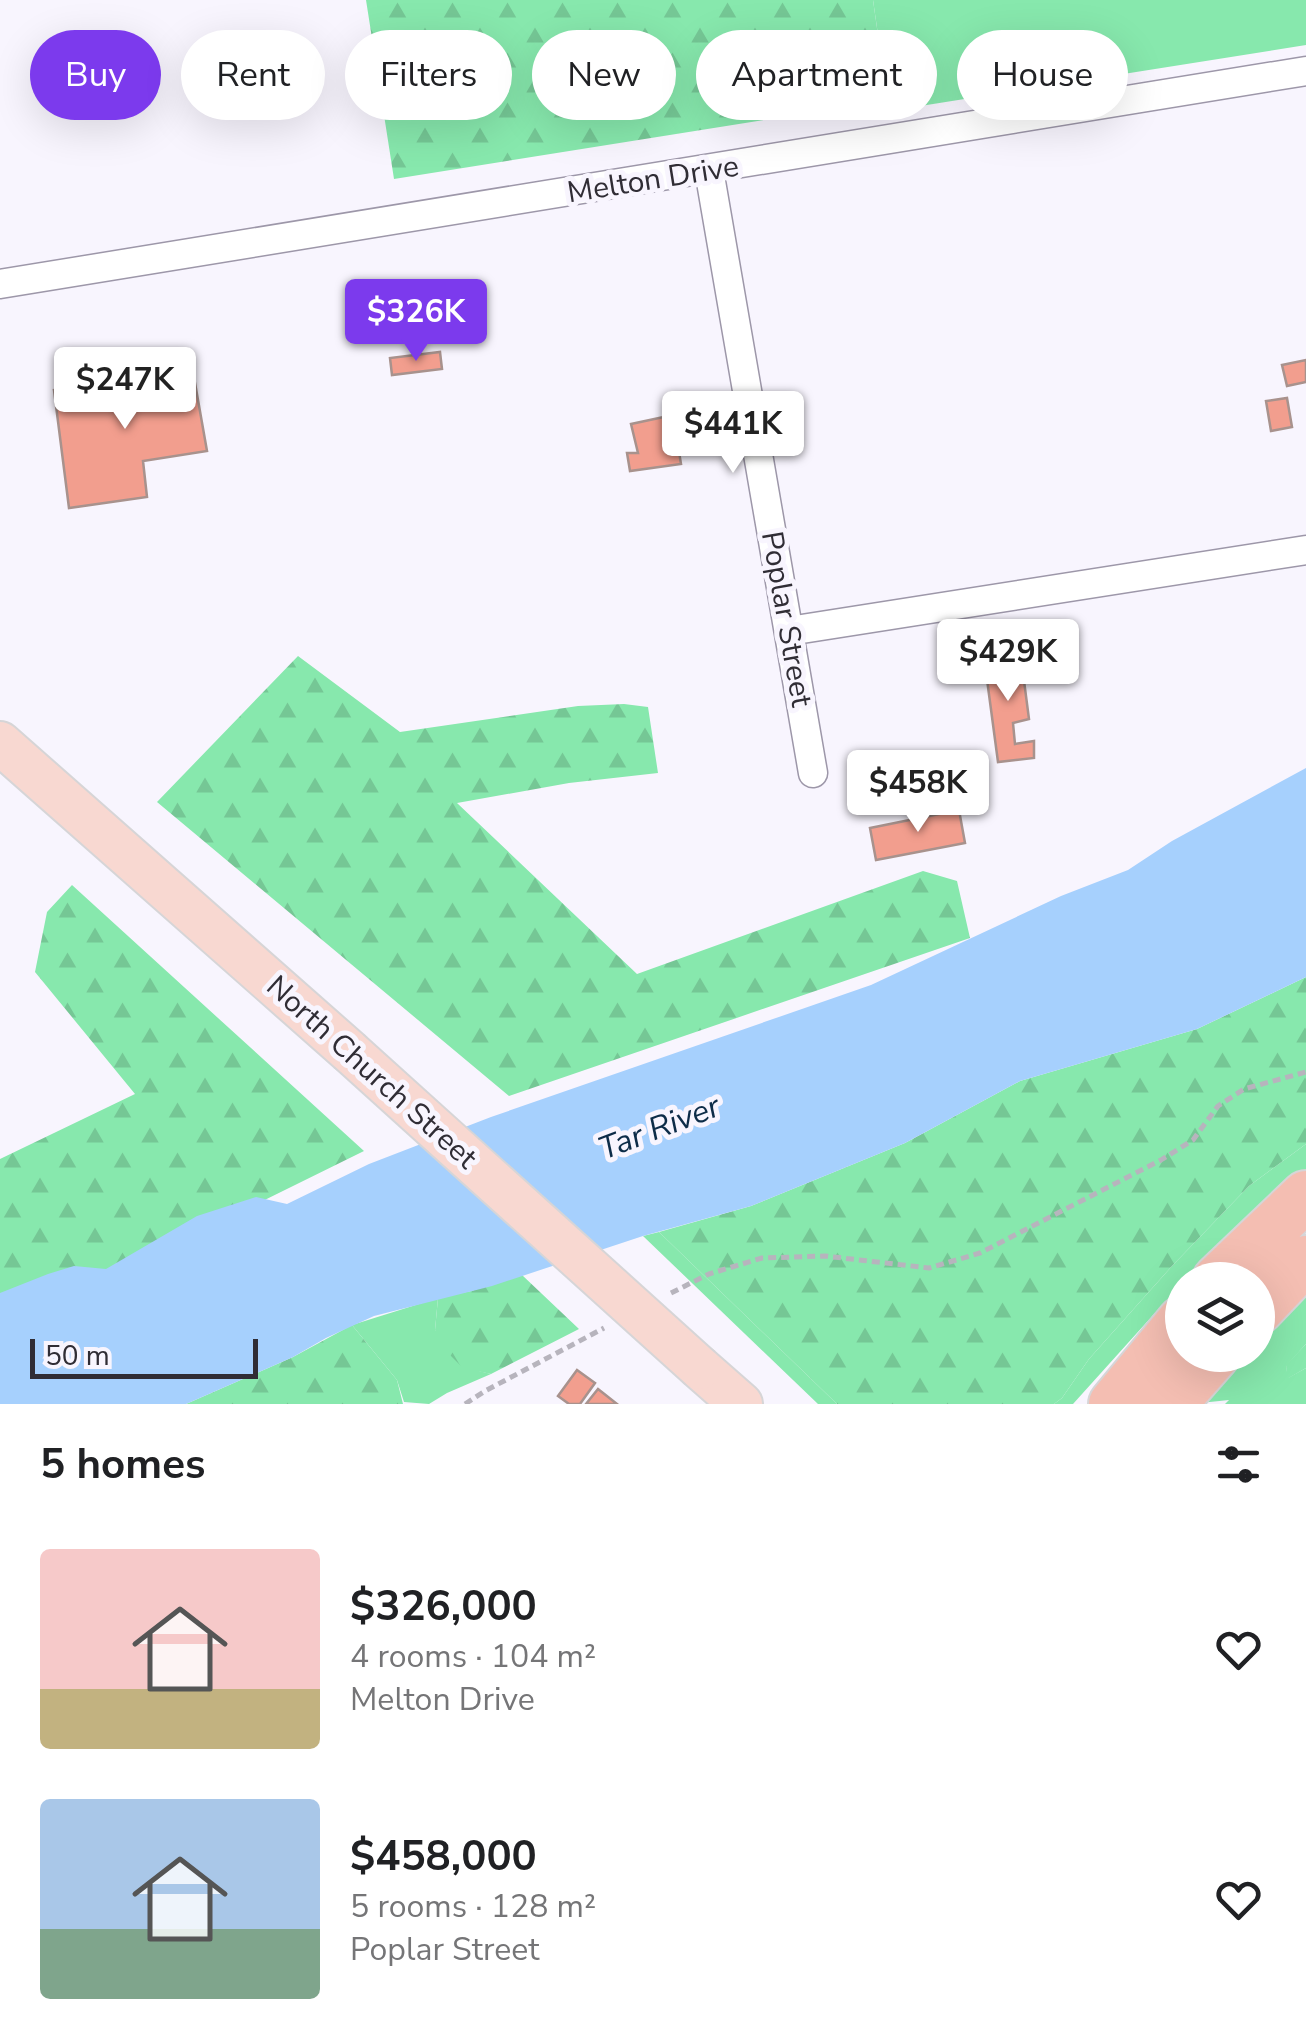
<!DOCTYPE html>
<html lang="en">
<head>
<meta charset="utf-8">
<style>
	body { margin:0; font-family:"Nunito Sans",sans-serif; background:#f6f6f6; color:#202124; height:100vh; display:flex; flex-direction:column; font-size:38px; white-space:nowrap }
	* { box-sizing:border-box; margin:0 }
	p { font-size:32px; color:#757577 }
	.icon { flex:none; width:55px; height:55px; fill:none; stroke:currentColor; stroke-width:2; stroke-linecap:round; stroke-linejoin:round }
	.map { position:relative; height:1404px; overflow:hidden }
	.sheet { display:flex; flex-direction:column; background:#fff; flex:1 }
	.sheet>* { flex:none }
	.top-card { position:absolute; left:30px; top:30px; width:1248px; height:90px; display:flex; gap:20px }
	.fabs { position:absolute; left:1165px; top:1262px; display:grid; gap:20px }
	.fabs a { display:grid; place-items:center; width:110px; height:110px; border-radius:50%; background:#fff; box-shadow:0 10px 40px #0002; font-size:50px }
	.scale { position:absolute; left:30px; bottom:25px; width:228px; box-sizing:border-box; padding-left:10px; border:5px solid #302d35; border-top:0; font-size:28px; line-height:35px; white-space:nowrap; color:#302d35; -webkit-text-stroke:8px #f8f5fe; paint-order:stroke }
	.price { position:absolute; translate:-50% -85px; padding:0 22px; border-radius:10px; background:#fff; color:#222; font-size:32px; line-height:65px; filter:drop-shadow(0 2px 5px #0008) }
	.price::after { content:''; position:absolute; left:50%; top:60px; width:30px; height:22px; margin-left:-15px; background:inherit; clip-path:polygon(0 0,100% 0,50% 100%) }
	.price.selected { background:#7c3aed; color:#fff }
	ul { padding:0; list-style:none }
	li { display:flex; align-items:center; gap:30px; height:250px; padding:0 40px }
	li span { display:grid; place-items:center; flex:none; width:280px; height:200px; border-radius:10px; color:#555 }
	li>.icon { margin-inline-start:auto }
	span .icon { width:120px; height:120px; fill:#fffc; stroke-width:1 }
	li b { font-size:42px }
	h2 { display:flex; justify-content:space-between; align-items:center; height:120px; padding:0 40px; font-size:42px }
	.pill { padding:0 35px; border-radius:45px; background:#fff; box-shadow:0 10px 40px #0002; font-size:35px; line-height:90px }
	.pill.selected { background:#7c3aed; color:#fff }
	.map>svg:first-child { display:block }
	.green { fill:#87e8ad }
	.forest { fill:url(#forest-firs) }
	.water { fill:#a6d0fd }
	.building { fill:#f29e8e; stroke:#a8928d; stroke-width:2.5 }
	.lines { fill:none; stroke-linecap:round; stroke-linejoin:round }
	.minor-casing { stroke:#9d97a9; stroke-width:31 }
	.primary-casing { stroke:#d6d5d7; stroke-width:46 }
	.motorway-casing { stroke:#d6d5d7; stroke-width:54 }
	.path { stroke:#b7b4bd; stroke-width:5; stroke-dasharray:8 5; stroke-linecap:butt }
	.minor { stroke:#fff; stroke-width:28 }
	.primary { stroke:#f8d8d1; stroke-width:42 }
	.motorway { stroke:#f4beb2; stroke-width:50 }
	.primary-bridge-casing { stroke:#d6d5d7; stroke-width:46; stroke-linecap:butt }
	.primary-bridge { stroke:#f8d8d1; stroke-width:42 }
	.labels { text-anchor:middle; stroke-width:10; stroke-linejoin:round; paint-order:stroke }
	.street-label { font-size:30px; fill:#302d35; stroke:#f8f5fe }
	.water-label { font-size:32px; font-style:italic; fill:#0d2c48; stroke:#f8f5fe }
</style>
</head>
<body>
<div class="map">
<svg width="1306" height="1404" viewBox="0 0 1306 1404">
	<defs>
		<pattern id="forest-firs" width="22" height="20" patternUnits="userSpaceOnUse" patternTransform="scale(2.5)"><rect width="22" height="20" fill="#87e8ad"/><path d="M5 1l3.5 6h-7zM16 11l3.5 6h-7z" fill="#75c795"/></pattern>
	</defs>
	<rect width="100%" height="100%" fill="#f8f5fe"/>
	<path class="green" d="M873,0H1306V45L889,111Z
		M1306,1144V1177L1258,1213L1185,1280H1182V1283L1073,1404H1054L1062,1398L1089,1359L1172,1266L1249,1186Z
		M659,1232L837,1404H818L643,1236Z
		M1306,1278V1344L1286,1366L1288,1378L1306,1368V1404H1225L1229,1400L1200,1403L1231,1355H1258V1326Z
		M438,1298L435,1330L479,1371L491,1374L447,1393L429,1404L404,1402L397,1380L352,1325Z"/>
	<path class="forest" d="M366,0H873L886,91L876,102L394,179Z
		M298,656L400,732L578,706L624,704L648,707L658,773L569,783L457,803L637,974L923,871L957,881L970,938L509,1096L157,802Z
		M72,885L364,1151L125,1269L0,1313V1159L135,1094L35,972L47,912Z
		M1306,977V1144L1249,1186L1172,1266L1089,1359L1062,1398L1054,1404H837L659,1232L751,1206L905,1143L1020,1081L1197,1029Z
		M522,1275L579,1329L491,1374L463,1368L443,1348L435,1330L438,1298L471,1291Z
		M352,1325L397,1380L403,1404H186L293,1357Z
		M1306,1344V1368L1287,1379L1286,1365Z"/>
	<path class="water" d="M1306,768V977L1197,1029L1020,1081L905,1143L751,1206L643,1236L492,1286L374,1316L326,1338L293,1357L186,1404H0V1293L48,1274L74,1266L106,1269L197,1216L256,1197L287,1204L369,1164L491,1117L871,985L1061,896L1128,870L1172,841Z"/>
	<path class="building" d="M440,352L442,369L392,375L390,358Z
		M1306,360V382L1287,386L1282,365Z
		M192,366L207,451L143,461L147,497L69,508L54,390Z
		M1287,398L1292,427L1271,431L1266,401Z
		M673,415L681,464L630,471L627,453H638L631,424Z
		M1020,650L1029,719L1013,723L1015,744L1034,741V758L998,762L984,657Z
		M959,810L965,843L876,860L870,828Z
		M577,1370L595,1383L580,1404H569L558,1396Z
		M598,1389L617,1404H586Z"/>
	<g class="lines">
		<g class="minor-casing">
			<path id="minor" d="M709,170L813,773
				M0,284L1306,71
				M789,631L1306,550"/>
		</g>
		<g class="primary-casing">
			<path id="primary" d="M0,743L349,1051
				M700,1368L741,1404"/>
		</g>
		<g class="motorway-casing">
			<path id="motorway" d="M1218,1280L1306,1196
				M1258,1309L1295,1270L1306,1261
				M1114,1404L1182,1322
				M1171,1404L1214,1355"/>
		</g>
		<path class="path" d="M671,1293L709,1274L762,1258L825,1256L929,1268L980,1253L1161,1160L1193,1140L1218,1106L1244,1089L1306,1072
			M465,1404L485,1391L604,1328"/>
		<use href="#minor" class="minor"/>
		<use href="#primary" class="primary"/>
		<use href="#motorway" class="motorway"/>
		<g class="primary-bridge-casing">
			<path id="primary-bridge" d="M349,1051L700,1368"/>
		</g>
		<use href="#primary-bridge" class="primary-bridge"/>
	</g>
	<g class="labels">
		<g class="street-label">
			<text transform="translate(653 179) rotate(-9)" y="10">Melton Drive</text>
			<text transform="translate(787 619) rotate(80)" y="10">Poplar Street</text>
			<text transform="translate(372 1072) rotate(42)" y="10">North Church Street</text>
		</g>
		<g class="water-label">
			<text transform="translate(659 1127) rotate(-21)" y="11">Tar River</text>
		</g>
	</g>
</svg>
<div class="fabs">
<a><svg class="icon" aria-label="layers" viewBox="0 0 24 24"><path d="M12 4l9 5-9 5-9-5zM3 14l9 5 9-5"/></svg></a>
</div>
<div class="scale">50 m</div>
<b class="price selected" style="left:416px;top:364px">$326K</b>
<b class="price" style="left:125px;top:432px">$247K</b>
<b class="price" style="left:733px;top:476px">$441K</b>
<b class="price" style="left:1008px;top:704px">$429K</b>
<b class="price" style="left:918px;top:835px">$458K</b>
<div class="top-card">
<a class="pill selected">Buy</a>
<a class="pill">Rent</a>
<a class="pill">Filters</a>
<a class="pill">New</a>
<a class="pill">Apartment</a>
<a class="pill">House</a>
</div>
</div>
<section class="sheet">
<h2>5 homes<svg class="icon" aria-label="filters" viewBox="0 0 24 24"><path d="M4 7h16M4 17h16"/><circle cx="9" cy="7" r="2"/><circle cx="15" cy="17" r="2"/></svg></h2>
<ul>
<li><span style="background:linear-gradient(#f6c9c9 70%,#c2b280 0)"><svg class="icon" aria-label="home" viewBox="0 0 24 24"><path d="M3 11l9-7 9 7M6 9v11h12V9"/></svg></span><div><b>$326,000</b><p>4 rooms · 104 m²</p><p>Melton Drive</p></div><svg class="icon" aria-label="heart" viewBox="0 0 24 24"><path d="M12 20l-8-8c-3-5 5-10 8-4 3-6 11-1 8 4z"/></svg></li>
<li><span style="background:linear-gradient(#a9c7e8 65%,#7fa58c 0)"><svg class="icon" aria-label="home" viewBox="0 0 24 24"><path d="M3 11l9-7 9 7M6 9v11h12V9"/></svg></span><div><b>$458,000</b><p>5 rooms · 128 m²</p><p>Poplar Street</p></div><svg class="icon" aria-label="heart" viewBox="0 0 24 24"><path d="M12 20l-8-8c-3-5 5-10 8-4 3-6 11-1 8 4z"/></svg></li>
</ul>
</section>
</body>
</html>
